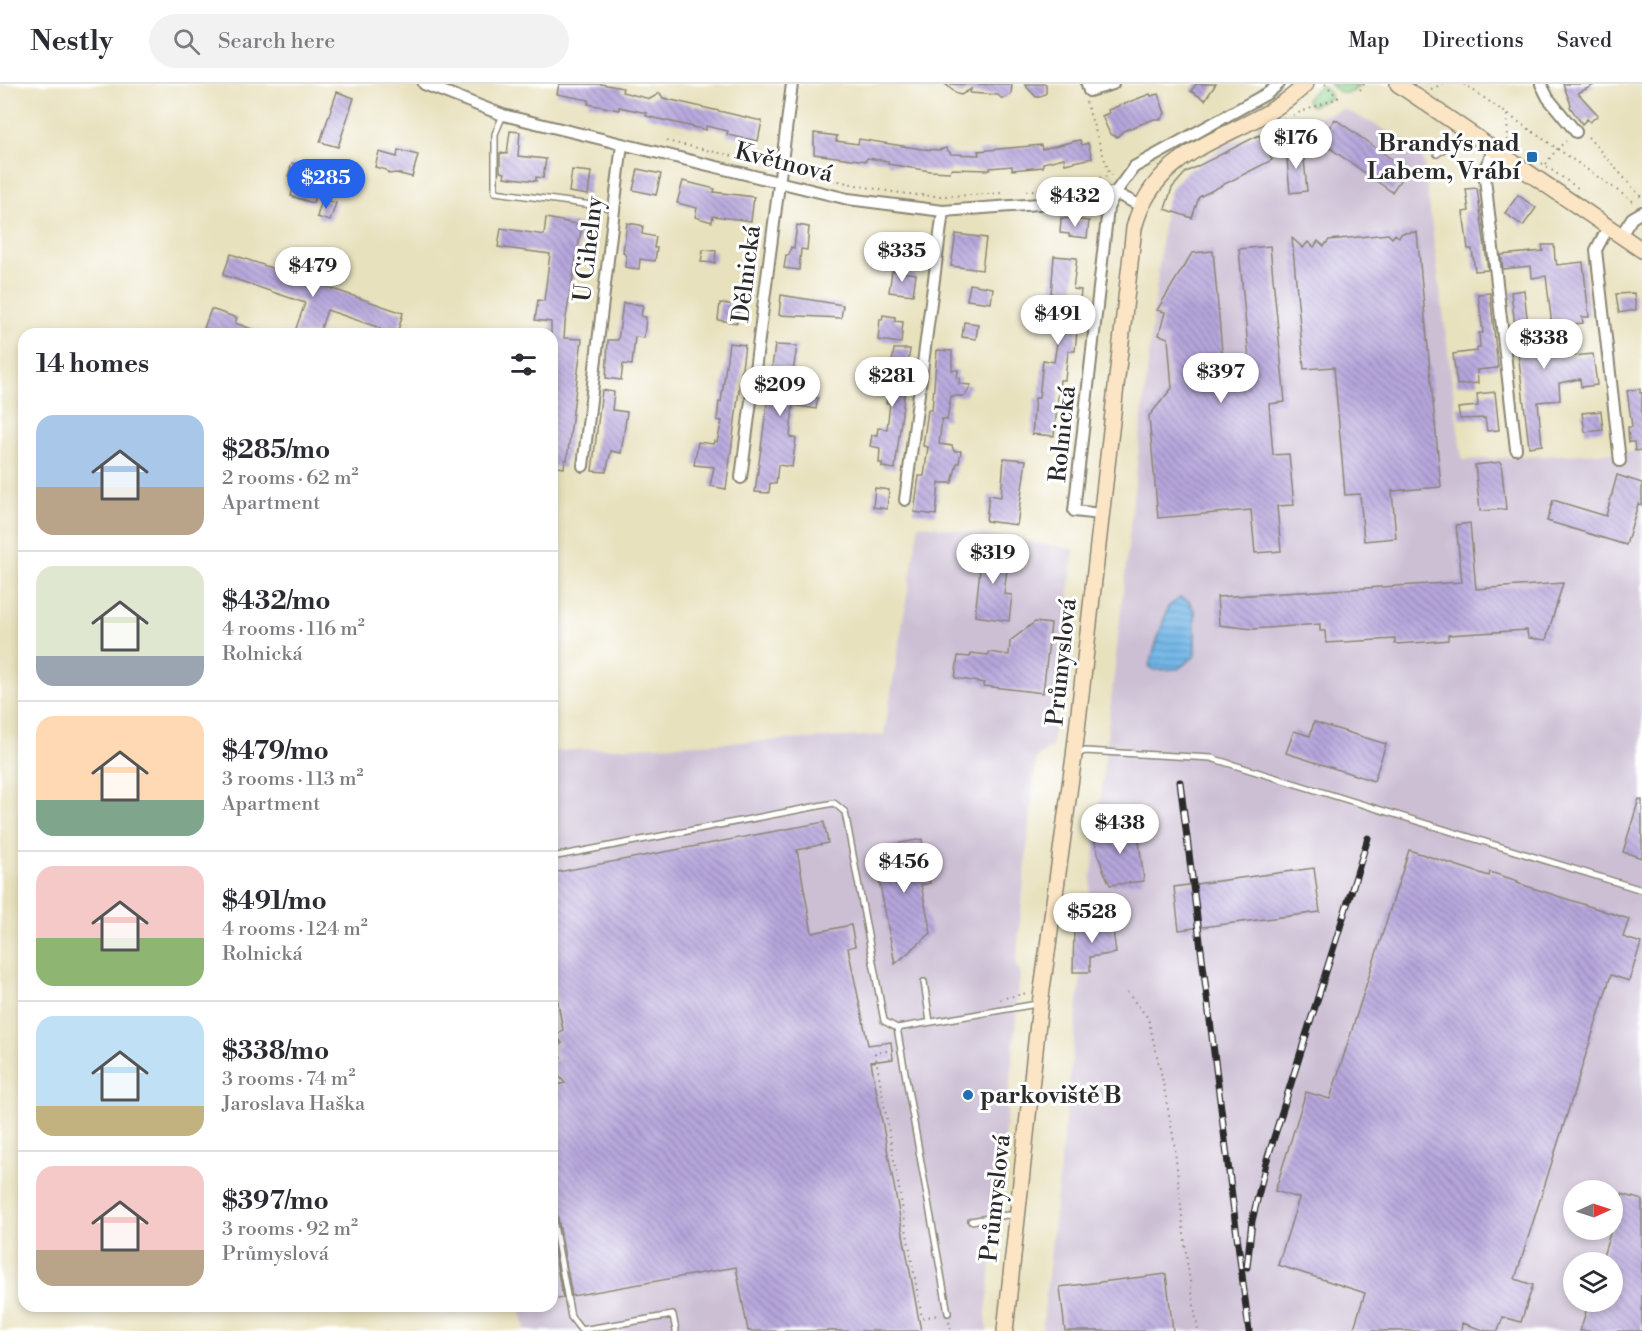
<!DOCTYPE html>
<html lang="en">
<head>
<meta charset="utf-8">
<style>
	body { margin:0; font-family:"Libre Bodoni",serif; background:#f2f2f3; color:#2b2b33; height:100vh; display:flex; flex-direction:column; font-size:22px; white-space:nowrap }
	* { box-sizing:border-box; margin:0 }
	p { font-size:20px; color:#7c7c81 }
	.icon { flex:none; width:33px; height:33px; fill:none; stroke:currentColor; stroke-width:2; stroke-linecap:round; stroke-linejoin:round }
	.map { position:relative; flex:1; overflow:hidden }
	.side { position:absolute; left:18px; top:244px; width:540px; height:984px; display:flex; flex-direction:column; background:#fff; border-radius:18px; box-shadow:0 3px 9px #0003 }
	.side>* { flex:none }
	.needle { width:39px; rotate:87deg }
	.tools { position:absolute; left:1563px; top:1096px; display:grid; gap:12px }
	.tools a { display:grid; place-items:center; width:60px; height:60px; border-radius:50%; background:#fff; box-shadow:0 3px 9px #0003; font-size:30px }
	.price { position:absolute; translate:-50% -51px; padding:0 14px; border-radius:21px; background:#fff; color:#222; font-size:20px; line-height:39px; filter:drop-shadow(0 2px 3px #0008) }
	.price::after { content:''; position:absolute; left:50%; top:36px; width:18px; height:14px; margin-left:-9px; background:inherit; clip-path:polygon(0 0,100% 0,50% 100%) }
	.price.selected { background:#2563eb; color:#fff }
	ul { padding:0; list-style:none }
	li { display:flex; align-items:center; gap:18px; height:150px; padding:0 18px }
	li+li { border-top:2px solid #e1e1e2 }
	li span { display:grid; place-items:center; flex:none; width:168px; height:120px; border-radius:18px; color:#555 }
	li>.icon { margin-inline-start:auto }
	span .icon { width:72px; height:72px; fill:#fffc; stroke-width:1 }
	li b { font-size:26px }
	h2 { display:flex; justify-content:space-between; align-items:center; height:72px; padding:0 18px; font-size:26px }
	header { display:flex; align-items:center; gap:36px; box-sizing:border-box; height:84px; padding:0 30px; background:#fff; border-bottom:2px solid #e1e1e2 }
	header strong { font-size:28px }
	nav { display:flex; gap:33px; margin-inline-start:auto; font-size:21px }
	.search { width:420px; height:54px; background:#f2f2f3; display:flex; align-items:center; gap:15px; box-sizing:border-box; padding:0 21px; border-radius:33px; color:#7c7c81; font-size:22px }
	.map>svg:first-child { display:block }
	.industrial { fill:#ccbfd4; fill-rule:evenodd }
	.grass { fill:#8bd18b; stroke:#5b7e5b; stroke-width:1.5 }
	.water { fill:url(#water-rules); stroke:#4e7089; stroke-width:1.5 }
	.building { fill:url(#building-back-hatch) }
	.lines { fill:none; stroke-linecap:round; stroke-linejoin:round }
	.lane-casing { stroke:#8a8674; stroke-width:8 }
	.street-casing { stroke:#8a8674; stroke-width:14 }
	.secondary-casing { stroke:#8a8674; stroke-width:18 }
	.path { stroke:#8a8674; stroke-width:2; stroke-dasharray:1.5 4.5; stroke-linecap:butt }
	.lane { stroke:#fff; stroke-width:5 }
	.street { stroke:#fff; stroke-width:10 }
	.secondary { stroke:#fce5c4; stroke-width:15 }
	.rail-casing { stroke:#2b2b2b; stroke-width:7 }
	.rail { stroke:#fff; stroke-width:4.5; stroke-dasharray:14; stroke-linecap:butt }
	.poi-dot { fill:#1f6fb2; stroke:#fff; stroke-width:2 }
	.labels { text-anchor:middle; stroke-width:6; stroke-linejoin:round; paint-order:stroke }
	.poi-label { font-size:24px; font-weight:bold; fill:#2b2b2b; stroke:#fff; text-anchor:end }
	.street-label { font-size:24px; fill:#2b2b2b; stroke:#fff }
</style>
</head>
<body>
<header>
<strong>Nestly</strong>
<div class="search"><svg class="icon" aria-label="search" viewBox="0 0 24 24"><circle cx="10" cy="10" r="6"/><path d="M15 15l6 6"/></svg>Search here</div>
<nav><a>Map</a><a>Directions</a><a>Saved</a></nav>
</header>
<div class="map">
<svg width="1642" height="1247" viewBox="0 0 1642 1247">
	<defs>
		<pattern id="water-rules" width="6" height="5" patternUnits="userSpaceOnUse" patternTransform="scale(1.5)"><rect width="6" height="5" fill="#71b6e7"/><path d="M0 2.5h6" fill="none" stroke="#5d94bb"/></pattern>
		<pattern id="building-back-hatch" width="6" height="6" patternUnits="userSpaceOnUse" patternTransform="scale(1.5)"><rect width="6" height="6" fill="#b6a6dc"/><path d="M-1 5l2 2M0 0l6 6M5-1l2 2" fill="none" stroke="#9487b3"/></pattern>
	</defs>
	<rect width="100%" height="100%" fill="#fff"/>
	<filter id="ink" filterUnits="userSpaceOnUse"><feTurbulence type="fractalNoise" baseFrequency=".0167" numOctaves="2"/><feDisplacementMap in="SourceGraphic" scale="12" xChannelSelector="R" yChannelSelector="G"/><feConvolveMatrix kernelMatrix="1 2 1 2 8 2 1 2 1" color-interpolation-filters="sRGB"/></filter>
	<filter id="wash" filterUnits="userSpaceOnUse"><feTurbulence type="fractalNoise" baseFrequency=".008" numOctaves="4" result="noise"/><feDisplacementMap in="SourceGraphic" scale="24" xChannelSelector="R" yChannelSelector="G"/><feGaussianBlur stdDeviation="1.35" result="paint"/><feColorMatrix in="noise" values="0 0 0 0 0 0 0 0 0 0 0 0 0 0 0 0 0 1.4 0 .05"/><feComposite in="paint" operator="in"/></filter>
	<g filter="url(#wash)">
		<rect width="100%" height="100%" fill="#e8e1bd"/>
		<path class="industrial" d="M1344,25L1422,65L1462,376L1642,367V1247H1042L1165,125L1176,99L1225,60ZM1574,1107H1612V1146H1574ZM1574,1179H1612V1218H1574Z
			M919,440L1074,465L1052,663L1036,674L1016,881L1020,888L1013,969L986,1231L987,1247H526L520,1223L552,1222V667L884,651Z"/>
		<path class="grass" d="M1329,0H1360C1350,14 1340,11 1329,0Z
			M1321,1L1330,10V14L1311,22L1306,15Z"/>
		<path class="water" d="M1180,514L1189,517L1195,528V572L1178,585L1154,586L1149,582L1168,523Z"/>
		<g id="blocks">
			<path class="building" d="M559,0H601L623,4L622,8L650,15L660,9L663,14L762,37L758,57L727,51L728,47L706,42V46L646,32L647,29L619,23V26L588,20L589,16L557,10Z
				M945,0H1012L1011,10L1005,14H1001L998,11L970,9L971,5L961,11L957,10Z
				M1024,0H1046V9L1040,13H1036Z
				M1196,0H1216L1205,16L1191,7Z
				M1563,0H1596L1578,9L1598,31L1590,38L1587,35L1582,40L1570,23L1571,21Z
				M337,8L354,14L338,63L320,58Z
				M1150,10L1151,12L1158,10L1165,29L1161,35H1154L1123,47L1117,53L1110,50L1102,32L1109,29L1108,26Z
				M1335,35L1407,86L1392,108L1320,57Z
				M510,47L520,48L518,72L546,75L543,94L536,93V97L504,93L505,89L500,88V69L507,70Z
				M814,49L837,52L836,57L858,60L859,55L922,65L939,66L946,64L951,70L979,71L978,67L1041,61L1042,65L1080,56L1082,61L1088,59L1092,74L1065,80L1064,74L1043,79V83L1012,86V82L990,84V86L951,85L950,88L930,87L888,80V77L867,74L866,77L814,70Z
				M1259,51L1272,76L1199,113L1192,134L1165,125L1172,104L1186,88Z
				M1303,63L1307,107L1290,109L1286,64Z
				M398,66L418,71L412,93L396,89L389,90L386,86L375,83L379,68L397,73Z
				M292,79L322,89L313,119L291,112L296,95L288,92Z
				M638,85L661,90L656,111L633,106Z
				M572,86L591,88L588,111L569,108Z
				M683,97L715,105L714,108L754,113L751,137L713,132L712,138L695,133L697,124L677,119Z
				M1477,104L1488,186L1475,187L1472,165H1468L1463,128L1469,127L1466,105Z
				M1518,111L1536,124L1523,142L1505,129Z
				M322,115L336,119L330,137L317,133Z
				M546,134L582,141L565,239L564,254L582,255L567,376H565L564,384L552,382L551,238L535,236L538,216L544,217L550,170L498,163L501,144L544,151Z
				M1061,134L1089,137L1087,154L1069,152V150L1060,149Z
				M627,139L640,141L643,142L642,150L656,153L654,164H657L655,177L640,175L639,185L625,183L626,172L623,168Z
				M797,141L809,143L807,166L801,165L799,186L784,184L786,171H789L791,163L794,164Z
				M1417,148L1441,403L1392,407L1396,454L1364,457L1360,410L1345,411L1334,283L1304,285L1292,154L1303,164L1308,158L1314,163L1318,157L1324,162L1329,156L1388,150L1392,154L1395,150L1399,153L1402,149Z
				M956,150L986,154L982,186L951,182Z
				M1542,161H1554L1555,176H1556L1557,181L1583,178L1589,233H1582L1583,239L1552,242L1546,192L1532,194L1531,182L1503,185L1501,171L1543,167Z
				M1270,162L1285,318L1269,320L1273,371L1289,370L1294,421L1277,422L1281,467L1255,469L1251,426L1158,434L1149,332L1172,304L1168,254L1159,251L1165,228L1157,226L1192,169L1213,167L1224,289L1250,286L1239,165Z
				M703,166L716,167L715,179L701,178Z
				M231,170L403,229L397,250L379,246L380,244L327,226L319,250H294L305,219L223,191Z
				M1054,172L1077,174L1073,205L1081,206L1075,267H1068L1065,296H1060L1054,352L1032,350L1035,314H1039L1043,276L1054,278L1059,247L1063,211L1051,210Z
				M892,187L916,190L913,211L889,208Z
				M970,200L993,204L991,219L967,216Z
				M1524,206L1530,260L1560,256L1563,273L1593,270L1597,301L1581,303L1580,295L1559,299L1560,316L1538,318L1542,361L1529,363L1511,208Z
				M1490,209L1498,284L1477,286L1478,299L1457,301L1453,270L1477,267V264L1480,263L1479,249H1483L1478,210Z
				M1634,209L1636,226L1619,229L1616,210Z
				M781,211L843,221L841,234L779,231Z
				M623,219L643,221L641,232L646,233L644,254L635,253L632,281L623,280L621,296L606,294L608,256H618Z
				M720,219L739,221L737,239L718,236Z
				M211,225L237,234L235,239L263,249V250H202Z
				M883,231L895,233V237L903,238L901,259L878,256L880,235L882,236Z
				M964,238L978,240L976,255L962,253Z
				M729,259L745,261L726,405L710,402L714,383L694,381L698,358L713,360L714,357L717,358L722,337L717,336L719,318H721Z
				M775,261L797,262L793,288L802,290L800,312L818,314L816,325L793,321L790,353L796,354L792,383L778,381L776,400L770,399L769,409L755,408Z
				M894,265H910L895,385L882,383V379H879L880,364L870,362L872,351H877L878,344L887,345L890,319H886L888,309L878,307V305H875L878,291L890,293Z
				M937,266L952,267V286H958L957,294H960L959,300L971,301L965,312H951L947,336L942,335L939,360L952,362L954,367H961L959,379H957L952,399H939L936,431L914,428L919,392H924L928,363L923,362L928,326H932Z
				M1640,305V309H1642V366L1635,367L1634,358H1629L1628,343H1632L1627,307Z
				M602,306L614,308L612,326L627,328L621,369L611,367L606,388L592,387Z
				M1495,308L1499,346L1487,347L1485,334L1460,335L1458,324L1478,322L1477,310Z
				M1601,327L1603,346L1585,348L1582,329Z
				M1004,374L1026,376L1017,441L986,437L989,411L1001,413Z
				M1501,378L1506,425L1480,427L1475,381Z
				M1617,391L1642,399V421L1638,420L1626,461L1547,437L1553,416L1606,432Z
				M875,404L889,406L887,425L873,423Z
				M1470,439L1476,505L1563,499L1546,556L1528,554L1527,546L1448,551V556L1428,558L1395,560V555L1326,559L1325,547H1320V540L1253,545L1219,541L1217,513L1462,498L1456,441Z
				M983,458L1002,460L1000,476L1008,477L1004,510L1012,511L1009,537L975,532Z
				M1035,538L1051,540L1043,609L984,602V599L955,594L958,572L970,573L971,569L988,571L989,568L1009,571L1010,557Z
				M1314,638L1386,660L1374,697L1286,669L1294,647L1310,652Z
				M1639,715L1642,716V774L1623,768Z
				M824,738L828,759L797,766L812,849L851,841L855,862L848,864L868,961L891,958L893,975L871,978L921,1247H748L736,1183L572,1212L557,1129L552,1125V1002L565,999L552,984V980L561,973L555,965L562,959L556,952L563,946L552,887V789Z
				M1137,742L1144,797L1110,801L1102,783L1092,748Z
				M922,755L930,799L921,801L931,849L895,880L873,764Z
				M1409,766L1489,792L1490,788L1518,797L1517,799L1629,835L1623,853L1641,859L1629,897L1611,891L1515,1195L1533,1201L1521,1238L1503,1233L1498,1247H1486L1462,1239L1461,1247H1353L1365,1209L1278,1181L1299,1114L1275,1107L1306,1008L1330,1015Z
				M1314,784L1320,828L1179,846L1174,803Z
				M1112,838L1116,869L1090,873V888H1073L1074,843Z
				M1622,1110L1642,1116V1247H1580L1589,1218H1612V1179H1601Z
				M552,1157L563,1214L552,1216Z
				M1166,1190L1173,1247H1065L1060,1203Z"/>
		</g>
	</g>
	<g filter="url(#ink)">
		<use href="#blocks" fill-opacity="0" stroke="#8a8674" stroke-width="1.5"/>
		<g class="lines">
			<g class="lane-casing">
				<path id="lane" d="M503,31L495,50V108L614,124
					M1437,70L1465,48
					M1078,670L1085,667L1211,674L1642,806
					M552,773L834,719L845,728L884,937L897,944L1037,920
					M924,898L930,938
					M897,944L948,1229
					M552,1130L571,1233L581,1246L673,1231L676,1247
					M971,1137L1007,1131L1016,1132"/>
			</g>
			<g class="street-casing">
				<path id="street" d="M424,0L503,31L848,115L943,127L1039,120L1084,111L1115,109L1141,122
					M1087,0L1089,7L1113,0
					M1541,0L1548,14L1576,48
					M1494,66L1484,86L1516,365
					M1608,143L1596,166L1620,377
					M1621,151L1632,134L1642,128
					M583,382L622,60
					M741,394L792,0
					M905,416L943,127
					M1101,430L1074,427L1108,124L1115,109L1134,83L1268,9L1279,0"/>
			</g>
			<g class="secondary-casing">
				<path id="secondary" d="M1398,0L1642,166
					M1005,1247L1040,920L1074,672L1134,144C1157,54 1250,56 1306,0"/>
			</g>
			<path class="path" d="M1464,0L1634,118
				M1431,5L1443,0
				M1360,6L1364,0
				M1086,18L1110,92
				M1293,31L1338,14L1325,0
				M1507,31L1508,58
				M1588,53L1642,114
				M666,57L769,80
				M1527,69L1579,105
				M1546,80L1556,66L1566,57
				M792,86C841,97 892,112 942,112C962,112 983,110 1003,109
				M1088,97L1112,91
				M1026,107L1050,104
				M1127,908L1148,934L1162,993L1174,1057L1187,1178L1198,1247
				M1000,915L1027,909
				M893,966L875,969L922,1234L939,1231
				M949,1238L951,1247"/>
			<use href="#lane" class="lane"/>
			<use href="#street" class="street"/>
			<use href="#secondary" class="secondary"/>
			<g class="rail-casing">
				<path id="rail" d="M1180,698L1249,1247
					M1247,1183L1252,1137L1266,1079L1368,754"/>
			</g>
			<use href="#rail" class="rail"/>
		</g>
	</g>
	<g class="poi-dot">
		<rect x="1526" y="67" width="12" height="12" rx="3"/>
		<circle cx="968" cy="1011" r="6"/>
	</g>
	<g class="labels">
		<g class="poi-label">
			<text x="1520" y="67">Brandýs nad<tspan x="1520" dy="28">Labem, Vrábí</tspan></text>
			<text x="980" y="1019" text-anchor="start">parkoviště B</text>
		</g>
		<g class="street-label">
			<text transform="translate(784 78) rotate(14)" y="8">Květnová</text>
			<text transform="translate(588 165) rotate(-83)" y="8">U Cihelny</text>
			<text transform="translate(746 190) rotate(-83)" y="8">Dělnická</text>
			<text transform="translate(1062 350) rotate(-84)" y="8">Rolnická</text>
			<text transform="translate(1061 578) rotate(-84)" y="8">Průmyslová</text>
			<text transform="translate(995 1114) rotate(-84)" y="8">Průmyslová</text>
		</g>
	</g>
</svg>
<div class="tools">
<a><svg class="needle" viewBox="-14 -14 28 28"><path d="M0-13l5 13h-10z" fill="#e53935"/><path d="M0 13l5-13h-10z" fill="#7c7c81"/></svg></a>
<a><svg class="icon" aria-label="layers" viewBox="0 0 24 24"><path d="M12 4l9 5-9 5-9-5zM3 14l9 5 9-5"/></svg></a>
</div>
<b class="price" style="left:1296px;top:86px">$176</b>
<b class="price selected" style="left:326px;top:126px">$285</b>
<b class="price" style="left:1075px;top:144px">$432</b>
<b class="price" style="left:902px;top:199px">$335</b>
<b class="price" style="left:313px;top:214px">$479</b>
<b class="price" style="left:1058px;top:262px">$491</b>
<b class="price" style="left:1544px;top:286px">$338</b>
<b class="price" style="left:1221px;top:320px">$397</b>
<b class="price" style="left:892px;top:324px">$281</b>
<b class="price" style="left:780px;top:333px">$209</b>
<b class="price" style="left:993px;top:501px">$319</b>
<b class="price" style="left:1120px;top:771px">$438</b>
<b class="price" style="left:904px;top:810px">$456</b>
<b class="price" style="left:1092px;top:860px">$528</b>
<section class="side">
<h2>14 homes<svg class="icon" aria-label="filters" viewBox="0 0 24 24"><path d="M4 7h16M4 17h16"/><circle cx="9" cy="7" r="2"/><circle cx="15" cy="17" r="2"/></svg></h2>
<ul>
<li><span style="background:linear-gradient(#a9c7e8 60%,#b9a48a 0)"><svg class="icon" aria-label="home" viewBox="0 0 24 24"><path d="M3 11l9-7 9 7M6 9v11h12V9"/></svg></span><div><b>$285/mo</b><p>2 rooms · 62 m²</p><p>Apartment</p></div></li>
<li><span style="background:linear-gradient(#dfe7d0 75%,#9aa5b1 0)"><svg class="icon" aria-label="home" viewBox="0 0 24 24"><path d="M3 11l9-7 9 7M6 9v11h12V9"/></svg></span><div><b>$432/mo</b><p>4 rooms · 116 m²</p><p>Rolnická</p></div></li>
<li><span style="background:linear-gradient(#ffd9b3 70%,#7fa58c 0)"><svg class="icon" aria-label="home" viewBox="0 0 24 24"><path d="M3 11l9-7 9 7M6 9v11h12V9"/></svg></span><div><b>$479/mo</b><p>3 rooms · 113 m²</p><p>Apartment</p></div></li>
<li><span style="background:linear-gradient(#f6c9c9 60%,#8fb573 0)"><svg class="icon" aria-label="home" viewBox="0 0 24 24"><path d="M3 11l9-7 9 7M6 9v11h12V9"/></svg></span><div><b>$491/mo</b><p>4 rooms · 124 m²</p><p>Rolnická</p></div></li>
<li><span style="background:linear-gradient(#bfe0f5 75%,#c2b280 0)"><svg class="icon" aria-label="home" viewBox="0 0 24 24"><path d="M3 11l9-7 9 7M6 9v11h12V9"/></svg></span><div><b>$338/mo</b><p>3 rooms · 74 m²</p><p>Jaroslava Haška</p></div></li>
<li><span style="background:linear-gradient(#f6c9c9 70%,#b9a48a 0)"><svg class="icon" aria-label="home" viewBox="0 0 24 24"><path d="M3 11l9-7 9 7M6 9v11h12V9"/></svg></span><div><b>$397/mo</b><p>3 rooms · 92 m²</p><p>Průmyslová</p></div></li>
</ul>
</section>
</div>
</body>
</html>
